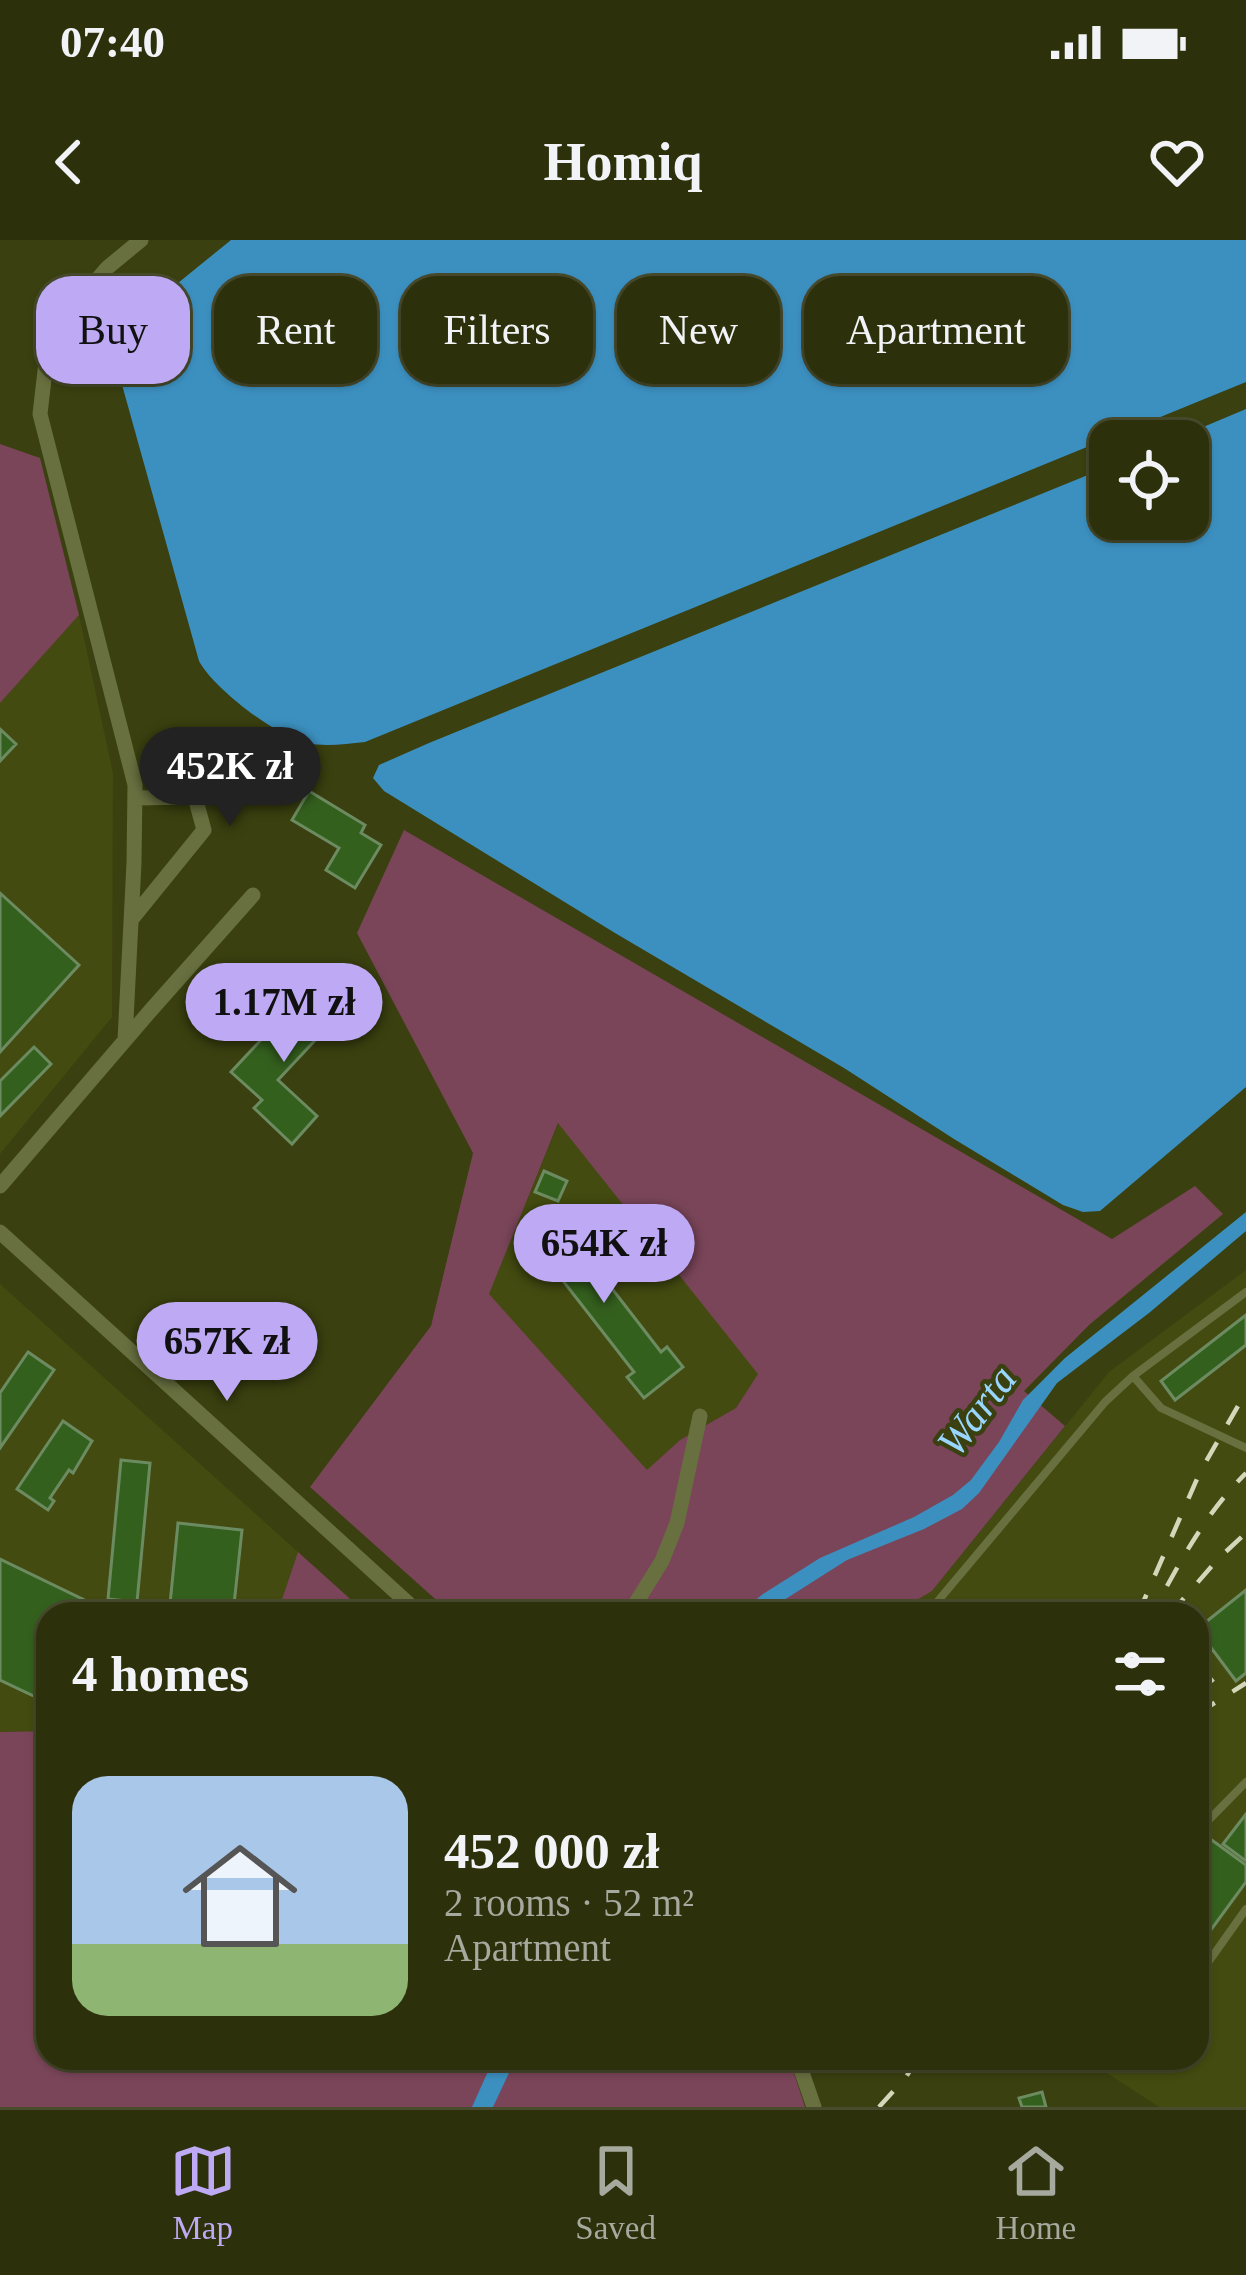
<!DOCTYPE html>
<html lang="en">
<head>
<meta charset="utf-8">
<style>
	body { margin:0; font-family:Georgia,serif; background:#383c19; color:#f1f3f6; height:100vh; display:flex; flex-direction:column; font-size:45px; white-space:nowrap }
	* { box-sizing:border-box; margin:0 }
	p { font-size:39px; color:#a6a99d }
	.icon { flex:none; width:66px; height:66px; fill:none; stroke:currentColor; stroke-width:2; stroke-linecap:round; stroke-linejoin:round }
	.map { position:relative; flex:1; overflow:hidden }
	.panel { position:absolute; left:36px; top:1362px; width:1173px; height:468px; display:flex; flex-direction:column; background:#2c300b; border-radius:36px; box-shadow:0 3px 9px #0004,0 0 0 3px #484b2c }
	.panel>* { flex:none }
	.banner { position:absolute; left:36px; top:36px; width:1176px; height:108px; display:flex; gap:24px }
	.controls { position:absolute; left:1089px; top:180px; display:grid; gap:24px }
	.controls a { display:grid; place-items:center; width:120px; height:120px; border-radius:24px; background:#2c300b; box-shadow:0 3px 9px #0004,0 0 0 3px #484b2c; font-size:60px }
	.price { position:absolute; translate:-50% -102px; padding:0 27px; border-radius:42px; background:#bea9f4; color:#111; font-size:39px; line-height:78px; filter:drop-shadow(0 3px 6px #0008) }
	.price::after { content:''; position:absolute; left:50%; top:72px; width:36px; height:27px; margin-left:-18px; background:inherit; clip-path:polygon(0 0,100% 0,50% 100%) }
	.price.selected { background:#222; color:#fff }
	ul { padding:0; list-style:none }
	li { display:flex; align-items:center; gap:36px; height:300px; padding:0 36px }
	li span { display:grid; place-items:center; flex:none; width:336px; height:240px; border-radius:36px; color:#555 }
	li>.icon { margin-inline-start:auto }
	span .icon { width:144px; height:144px; fill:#fffc; stroke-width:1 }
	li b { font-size:51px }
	h2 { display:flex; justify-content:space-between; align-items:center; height:144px; padding:0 36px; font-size:51px }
	.chip { padding:0 42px; border-radius:36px; background:#2c300b; box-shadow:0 3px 9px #0004,0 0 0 3px #484b2c; font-size:42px; line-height:108px }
	.chip.selected { background:#bea9f4; color:#111 }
	.status { display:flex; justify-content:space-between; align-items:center; height:84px; padding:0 60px; background:#2c300b; direction:ltr }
	.status svg { height:33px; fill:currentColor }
	header { display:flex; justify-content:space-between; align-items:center; height:156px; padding:0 36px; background:#2c300b; font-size:54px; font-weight:700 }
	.tabs { display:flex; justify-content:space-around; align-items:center; height:168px; border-top:3px solid #484b2c; background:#2c300b; font-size:33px; color:#a6a99d }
	.tabs a { display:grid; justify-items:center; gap:6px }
	.tabs .selected { color:#bea9f4 }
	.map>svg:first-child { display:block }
	.built { fill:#434b10 }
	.green { fill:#7a4559; fill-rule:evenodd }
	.water { fill:#3c90c0 }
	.building { fill:#34601e; stroke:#6d8b61; stroke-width:3 }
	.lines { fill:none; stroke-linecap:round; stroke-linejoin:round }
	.lane { stroke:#687040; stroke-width:8 }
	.street { stroke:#687040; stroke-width:15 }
	.rail { stroke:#d3d8bb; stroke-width:4.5; stroke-dasharray:21 21; stroke-linecap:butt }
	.labels { text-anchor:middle; stroke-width:9; stroke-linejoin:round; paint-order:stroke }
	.water-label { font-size:42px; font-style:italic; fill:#99d6fd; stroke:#3a400f }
</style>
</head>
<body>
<div class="status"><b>07:40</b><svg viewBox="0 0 49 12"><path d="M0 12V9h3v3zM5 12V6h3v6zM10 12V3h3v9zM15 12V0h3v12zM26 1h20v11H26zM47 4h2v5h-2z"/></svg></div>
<header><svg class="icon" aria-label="back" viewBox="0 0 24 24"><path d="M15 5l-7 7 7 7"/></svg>Homiq<svg class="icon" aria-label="heart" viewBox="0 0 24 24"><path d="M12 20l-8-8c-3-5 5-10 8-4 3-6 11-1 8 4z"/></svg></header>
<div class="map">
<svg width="1246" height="1867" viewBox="0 0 1246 1867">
	<rect width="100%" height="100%" fill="#3a400f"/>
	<path class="built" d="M79,375L113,533L112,777L0,914V463Z
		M559,882L759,1134L736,1168L680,1200L647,1231L488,1054Z
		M1246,1030V1867H1159L1084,1818H1197V1374H896L932,1351L1109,1132Z
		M0,1044L298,1312L277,1374H48V1491L0,1492Z"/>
	<path class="green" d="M0,204L40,218L79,375L0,463Z
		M404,590L1112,999L1195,946L1223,974L1089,1085L1024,1151L1065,1186L932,1351L894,1374H452L310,1247L431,1086L473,913L357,693ZM558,883L758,1134L736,1168L680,1200L647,1230L489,1054Z
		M298,1312L367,1374H277Z
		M48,1491V1818H789L805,1867H0V1492Z"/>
	<path class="water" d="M231,0H1246V142L365,502C345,504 326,507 306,503C276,496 213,448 199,421L119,134V104L125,86Z
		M1246,169V847L1100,971L1083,972L1063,965L954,899L844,828L615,693L384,551L373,538L379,525L429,503L1110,226V279H1188V201H1170Z
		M1246,972V991L1149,1073L1057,1143L979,1253L962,1269L924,1289L847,1320L762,1374H738L763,1354L820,1318L914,1277L953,1255L971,1240L999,1202L1023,1160L1065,1118Z
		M494,1818H516L493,1867H472Z"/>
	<path class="building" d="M0,489L16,504L0,521Z
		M309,551L365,585L361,593L381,605L355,648L326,630L339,608L292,580Z
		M0,653L79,725L0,812Z
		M299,748L334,780L278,840L317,876L292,904L254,868L262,860L231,832L289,770L283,765Z
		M34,807L51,824L0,876V841Z
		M544,931L567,941L558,961L535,952Z
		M552,971L661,1112L667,1107L683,1127L644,1158L627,1137L634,1132L525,992Z
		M1246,1075V1105L1175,1160L1161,1141Z
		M28,1112L54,1130L0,1208V1153Z
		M63,1181L92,1201L73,1233L69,1230L50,1258L54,1261L48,1270L17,1249Z
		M121,1220L150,1223L137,1362L108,1359Z
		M178,1283L242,1290L233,1374H169Z
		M0,1319L105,1370L103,1374H48V1438L38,1458L0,1440Z
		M1246,1350V1433L1236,1441L1197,1389Z
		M1246,1574V1621L1223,1604Z
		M1209,1598L1246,1625V1642L1197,1709V1615Z
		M1042,1852L1046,1867H1022L1019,1858Z"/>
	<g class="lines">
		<path class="lane" d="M1133,1136L1161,1168L1246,1208
			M927,1374L1105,1162L1133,1136L1246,1052
			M1197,1592L1246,1542
			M1197,1738L1246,1669"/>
		<path class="street" d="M131,680L204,590L195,557L135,558
			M125,800L134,623L135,545L40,174L49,96L107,28L141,0
			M0,946L151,770L253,655
			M0,992L420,1374
			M629,1374L662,1321L677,1283L700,1176
			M797,1818L814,1867"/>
		<path class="rail" d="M1167,1346C1190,1304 1212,1267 1246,1233
			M1138,1374L1200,1232L1246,1152
			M1170,1374L1219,1318L1246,1293
			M1197,1422L1211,1410
			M1197,1452L1226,1429
			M1197,1474L1246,1443
			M879,1867L906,1837L918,1818"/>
	</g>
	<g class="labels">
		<g class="water-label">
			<text transform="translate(976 1170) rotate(-53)" y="15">Warta</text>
		</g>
	</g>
</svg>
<div class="controls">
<a><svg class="icon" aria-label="locate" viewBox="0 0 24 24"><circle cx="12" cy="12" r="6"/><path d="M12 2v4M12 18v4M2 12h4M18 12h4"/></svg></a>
</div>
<b class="price selected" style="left:230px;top:589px">452K zł</b>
<b class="price" style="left:284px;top:825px">1.17M zł</b>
<b class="price" style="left:604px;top:1066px">654K zł</b>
<b class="price" style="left:227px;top:1164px">657K zł</b>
<div class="banner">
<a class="chip selected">Buy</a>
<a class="chip">Rent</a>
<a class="chip">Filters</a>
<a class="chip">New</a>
<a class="chip">Apartment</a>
</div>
<section class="panel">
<h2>4 homes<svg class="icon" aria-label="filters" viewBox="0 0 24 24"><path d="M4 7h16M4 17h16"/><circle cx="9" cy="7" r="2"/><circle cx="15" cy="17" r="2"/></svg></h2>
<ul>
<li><span style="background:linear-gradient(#a9c7e8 70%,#8fb573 0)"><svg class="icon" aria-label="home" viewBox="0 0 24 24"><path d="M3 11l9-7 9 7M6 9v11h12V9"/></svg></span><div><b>452 000 zł</b><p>2 rooms · 52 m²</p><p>Apartment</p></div></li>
</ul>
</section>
</div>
<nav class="tabs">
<a class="selected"><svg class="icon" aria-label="map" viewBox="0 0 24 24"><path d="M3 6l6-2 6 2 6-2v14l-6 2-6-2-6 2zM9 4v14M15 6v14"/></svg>Map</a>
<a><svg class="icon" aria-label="saved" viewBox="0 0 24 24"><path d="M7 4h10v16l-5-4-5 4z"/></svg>Saved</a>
<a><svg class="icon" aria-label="home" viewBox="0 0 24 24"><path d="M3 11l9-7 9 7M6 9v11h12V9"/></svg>Home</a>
</nav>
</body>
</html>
